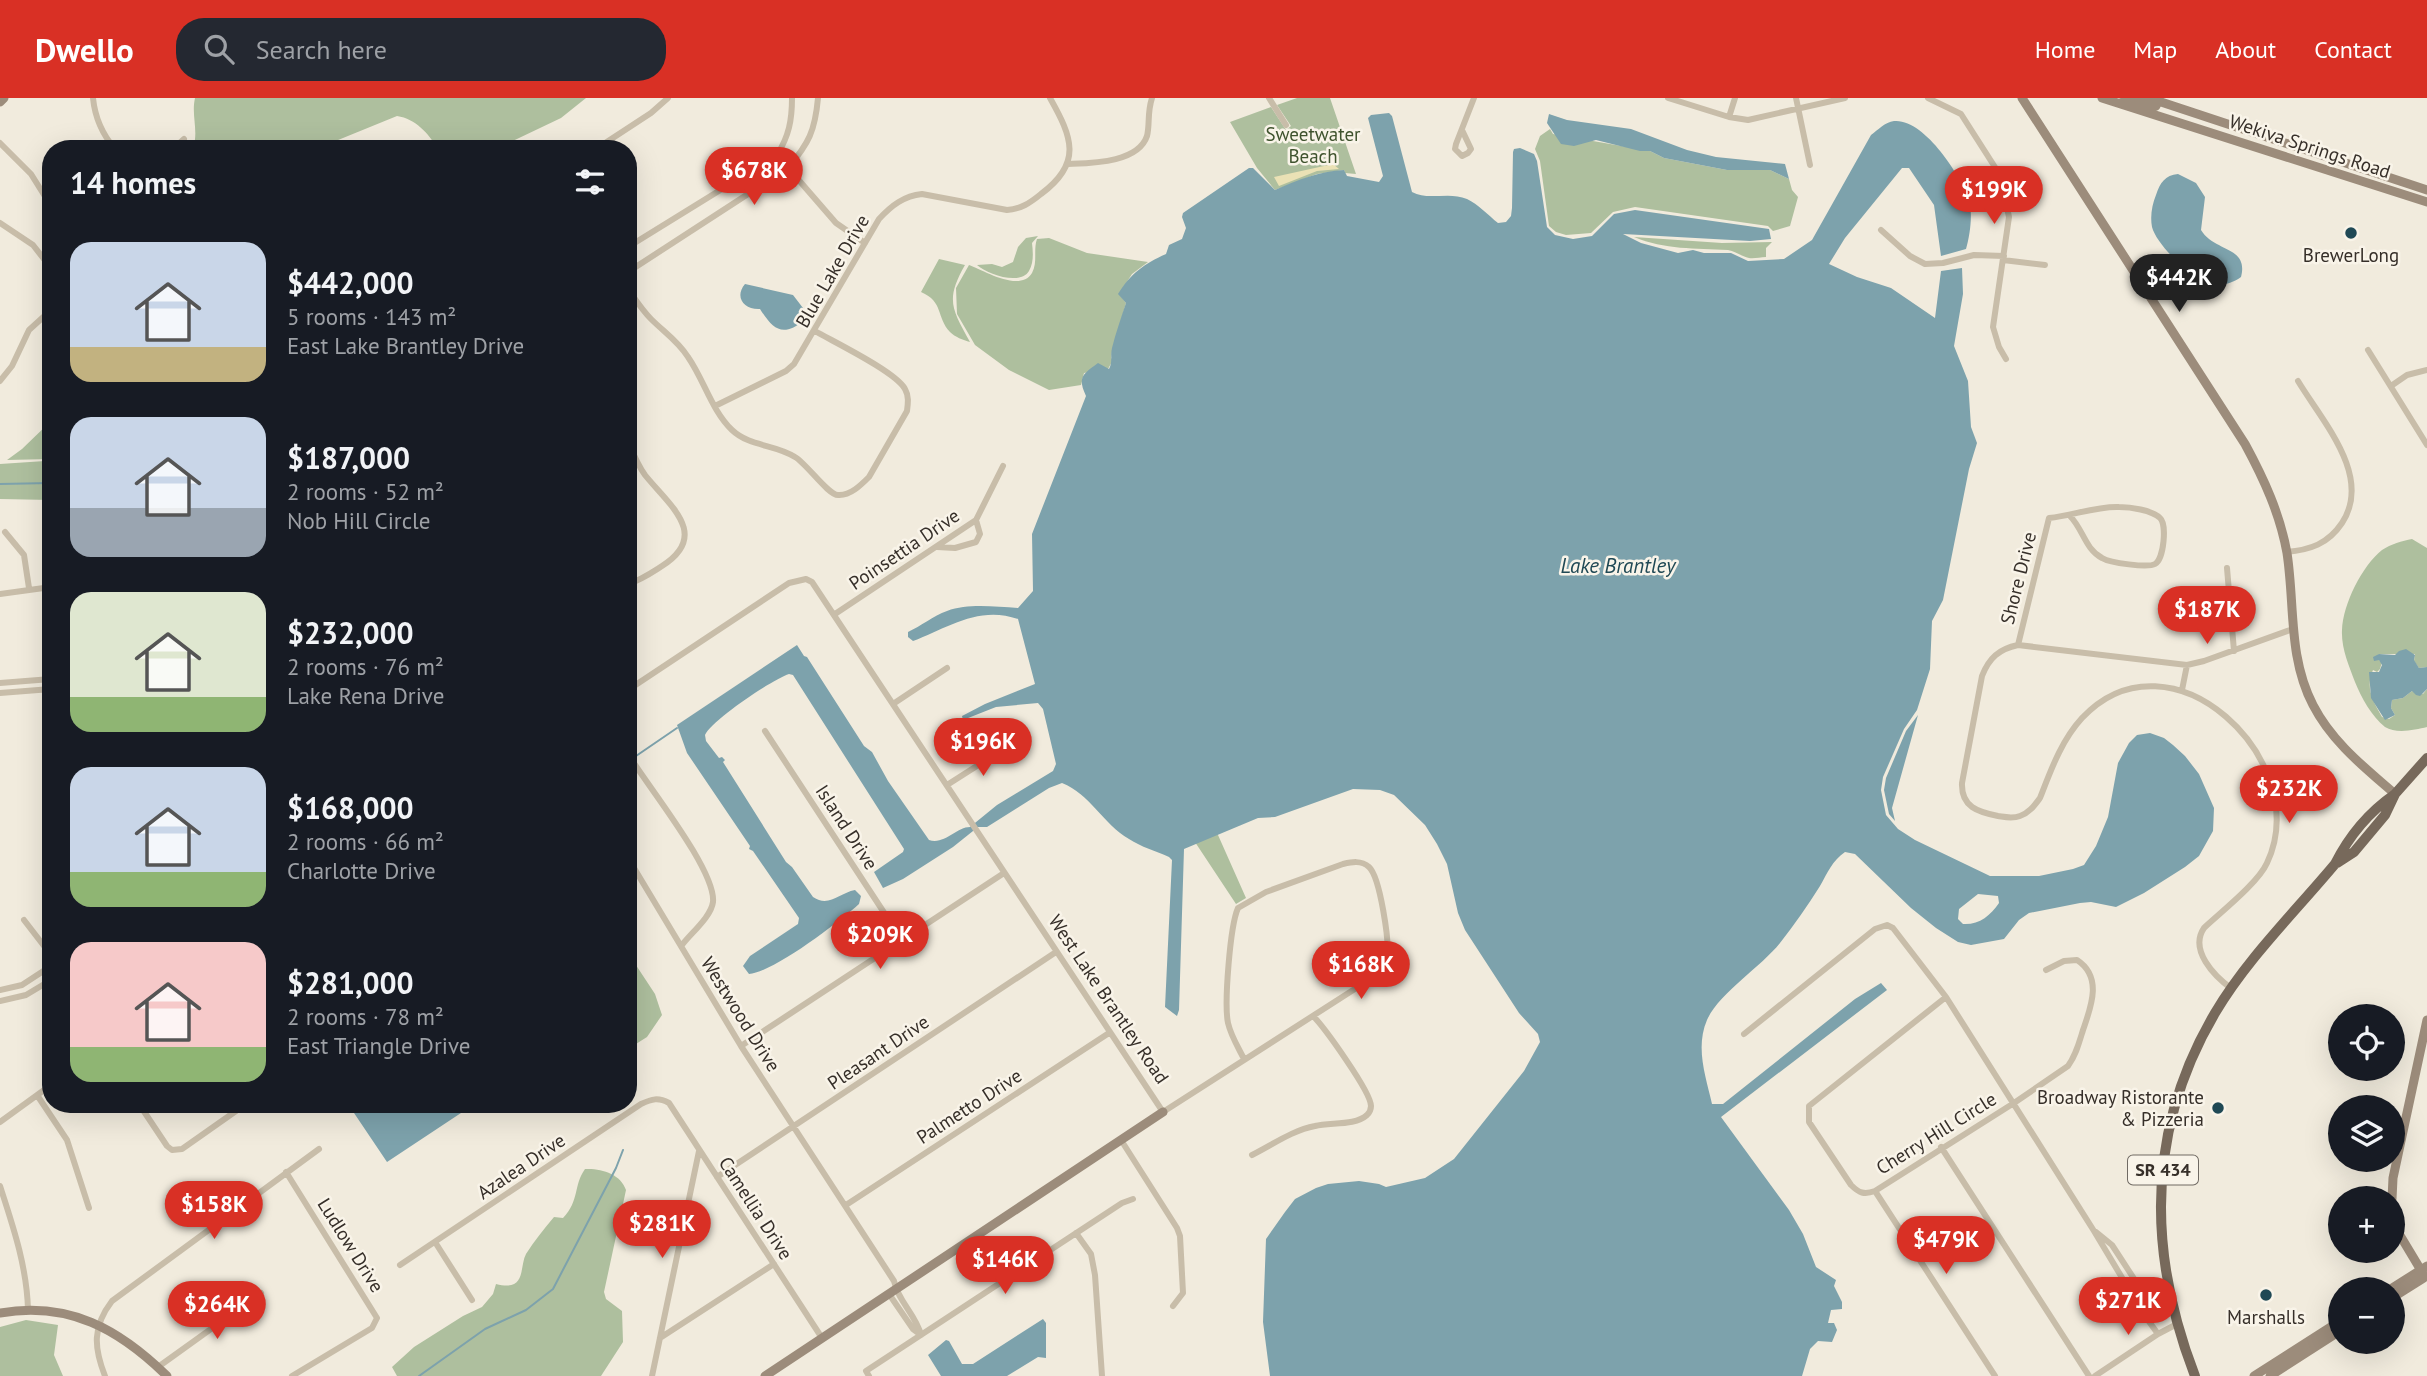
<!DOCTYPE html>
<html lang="en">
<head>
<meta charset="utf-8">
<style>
	body { margin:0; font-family:"PT Sans",sans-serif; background:#242831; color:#f1f3f6; height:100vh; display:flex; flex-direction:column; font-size:26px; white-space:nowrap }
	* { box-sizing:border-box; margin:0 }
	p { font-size:23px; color:#9ea1a6 }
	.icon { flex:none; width:38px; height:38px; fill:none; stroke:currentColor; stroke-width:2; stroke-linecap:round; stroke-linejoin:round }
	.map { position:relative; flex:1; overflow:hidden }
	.side { position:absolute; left:42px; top:42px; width:595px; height:973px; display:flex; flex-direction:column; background:#171b24; border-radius:28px; box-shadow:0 7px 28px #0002 }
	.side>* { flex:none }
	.tools { position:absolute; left:2328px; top:906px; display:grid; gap:14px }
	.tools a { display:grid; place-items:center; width:77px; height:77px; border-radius:50%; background:#171b24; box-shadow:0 7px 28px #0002; font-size:35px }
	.price { position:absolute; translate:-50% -60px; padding:0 16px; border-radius:24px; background:#d93025; color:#fff; font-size:23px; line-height:46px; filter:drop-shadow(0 2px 4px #0008) }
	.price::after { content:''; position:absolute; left:50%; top:42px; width:21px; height:16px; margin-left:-10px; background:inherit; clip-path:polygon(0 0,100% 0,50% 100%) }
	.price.on { background:#222; color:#fff }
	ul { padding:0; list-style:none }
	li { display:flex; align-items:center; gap:21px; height:175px; padding:0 28px }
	li span { display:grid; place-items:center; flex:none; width:196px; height:140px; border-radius:21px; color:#555 }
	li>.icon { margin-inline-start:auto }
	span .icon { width:84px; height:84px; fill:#fffc; stroke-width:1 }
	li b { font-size:30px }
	h2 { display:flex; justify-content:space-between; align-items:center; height:84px; padding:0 28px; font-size:30px }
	header { display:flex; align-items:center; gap:42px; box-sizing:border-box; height:98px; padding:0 35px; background:#d93025; color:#fff }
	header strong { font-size:33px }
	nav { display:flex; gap:38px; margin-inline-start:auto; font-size:24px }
	.search { width:490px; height:63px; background:#242831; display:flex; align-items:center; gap:18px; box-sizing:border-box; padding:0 24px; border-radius:28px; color:#9ea1a6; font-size:26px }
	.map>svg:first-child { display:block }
	.green { fill:#aebf9e }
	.sand { fill:#eae1b5 }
	.water { fill:#7da2ac; fill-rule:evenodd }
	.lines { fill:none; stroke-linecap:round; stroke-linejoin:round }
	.stream { stroke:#7da2ac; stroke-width:2 }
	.street { stroke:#c8bda9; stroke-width:6 }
	.secondary { stroke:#9c8c7b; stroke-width:9 }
	.primary { stroke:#77695b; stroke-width:10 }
	.poi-dot { fill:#204955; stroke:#f9f4e9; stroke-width:2.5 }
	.labels { text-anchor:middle; stroke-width:5; stroke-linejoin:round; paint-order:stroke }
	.shield { fill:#f9f4e9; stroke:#706a63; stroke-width:2 }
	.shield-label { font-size:18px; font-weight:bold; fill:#362f29 }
	.park-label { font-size:19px; fill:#3f532e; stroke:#f9f4e9 }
	.street-label { font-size:19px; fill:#362f29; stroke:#f9f4e9 }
	.poi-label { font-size:19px; fill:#362f29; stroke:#f9f4e9 }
	.water-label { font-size:21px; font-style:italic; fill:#204955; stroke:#f9f4e9 }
</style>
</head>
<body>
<header>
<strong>Dwello</strong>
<div class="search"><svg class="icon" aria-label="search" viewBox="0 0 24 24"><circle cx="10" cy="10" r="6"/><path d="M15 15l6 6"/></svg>Search here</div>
<nav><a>Home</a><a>Map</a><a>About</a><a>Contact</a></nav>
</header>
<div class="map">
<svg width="2427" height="1278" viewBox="0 0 2427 1278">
	<rect width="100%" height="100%" fill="#f1ebdd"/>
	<path class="green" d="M195,0H586L561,20L496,51H438C428,35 416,21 397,18L316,51H193C199,32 191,18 195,0Z
		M1297,0H1330L1356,76L1345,75L1344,72L1317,76L1275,92L1257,70L1230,24L1271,9L1286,32L1291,28L1277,7Z
		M1550,31L1553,36L1650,53L1664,60L1727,72H1770L1789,81L1792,92L1798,99L1790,128L1773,133L1768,128L1635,109L1613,114L1591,135L1566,137L1556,134L1549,128L1540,63L1535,51L1540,38Z
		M1038,138L1032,145C1033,154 1034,164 1029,173C1020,188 987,176 977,167L992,166L1002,169L1013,164L1018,149L1026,140Z
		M1634,139L1722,145L1772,144L1766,150V159C1760,159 1754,161 1749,160C1741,158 1735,153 1728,152C1695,150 1665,152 1634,139Z
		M1049,140L1087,155L1148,164L1132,176L1119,196L1126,205L1112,253L1111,260L1113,262L1108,271L1084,275L1081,287L1049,292L1009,272L975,247L957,216L956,190L969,167C983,172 1020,195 1032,175C1038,164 1033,152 1037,141Z
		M939,161L965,167C945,202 952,211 970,244C963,242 955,239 950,234C936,219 944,204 921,194Z
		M51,323V361L7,362L22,351Z
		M45,363L51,364V402L0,401V366Z
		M2412,441L2427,450V569L2419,570L2414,563L2415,556H2379L2376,562H2379L2382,564L2380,571L2377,574L2373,572C2365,590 2373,603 2382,619L2389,621L2395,617L2391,610L2392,602L2403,600L2412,593L2423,596L2427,591V629C2415,632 2396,636 2385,629C2372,619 2361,599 2355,584C2349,568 2341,550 2342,532C2343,506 2362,468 2382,452C2391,446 2402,443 2412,441Z
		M1214,728L1246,800L1236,806L1191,738Z
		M628,855L655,896L662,917L647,939L628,951Z
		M585,1071C601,1070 621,1076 626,1092L604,1194L606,1201L622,1213L623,1244L601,1278H397L392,1269L414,1249L463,1218L482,1209L493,1196L496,1186C527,1194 519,1169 526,1156C534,1143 544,1131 554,1119L563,1120C580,1102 573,1088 585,1071Z
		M26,1222L58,1227L54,1257L63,1278H0V1229Z"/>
	<path class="sand" d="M1333,66L1339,71L1317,73L1279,88L1274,79Z"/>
	<path class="water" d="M1389,15L1392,18L1412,94C1428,103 1449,93 1467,101C1478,106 1488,117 1498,125L1506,124L1511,118L1512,110L1513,54L1514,51L1520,50L1534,56L1537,63L1547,129L1555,137L1573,141L1592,138L1614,116L1635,112L1769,131L1771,141L1750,143L1623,136L1641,145L1678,155L1693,152L1704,155H1731L1748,163L1784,161L1812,142L1871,37C1878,32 1885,24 1894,23C1924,20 1961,78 1969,102C1973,115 1970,138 1966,151L1941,158L1934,107L1909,70H1902L1845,140L1829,166L1857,179L1891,190L1935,220L1941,173L1962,170L1963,196L1954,248L1968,283L1971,329L1977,345L1969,371L1943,502L1932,523L1930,571L1917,612L1904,631L1883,679L1881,692L1886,717L1898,731L1915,742L1990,778H2039L2073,771L2084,767L2096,748L2108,719L2118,665L2129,645L2137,637L2150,635L2164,640L2173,647L2185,658L2199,676L2214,710L2213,733L2199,758L2185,769L2144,795L2116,809L2091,804L2080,805L2029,815L2019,822L2004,841L1971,847L1958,844L1936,830L1911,810L1855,756L1845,754C1832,763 1828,774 1820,788C1808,807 1794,827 1780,845C1761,869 1719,895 1707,922C1695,950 1706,979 1712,1006H1723L1855,901L1881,885L1887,892L1721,1019L1789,1112L1803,1136L1816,1169L1836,1182L1834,1188L1842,1204V1211L1831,1212L1828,1225H1834L1837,1232L1832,1244L1818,1243L1810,1251L1802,1278H1270L1263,1224L1266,1141L1285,1114L1295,1101L1316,1090L1328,1086L1359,1083L1379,1086L1386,1089L1425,1080L1454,1061L1524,973L1540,944L1538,936L1519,915L1465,832L1458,815L1447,766L1437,746L1425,727L1394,697L1380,692L1353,691L1275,719L1258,720L1184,751L1179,912L1177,918L1165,909L1172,762L1169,759C1156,753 1141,749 1129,741C1103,726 1090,696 1062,685L1049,690L987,729H978L953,749L903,781L883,790L874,774L903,754L904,751L793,577L789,576C773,581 712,622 705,637L706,643L719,660L722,659L725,662L723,664L786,764L792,769L813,799C829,810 839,795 855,792L861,798L859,806C839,824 774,874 749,876L743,868L750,858L798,826L799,820L753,753L749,751L750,748L687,655L677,627L797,547L804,558L807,559L864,648L872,654L888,683L929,742C945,747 956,729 970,729L997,707L1053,673L1056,666L1043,611L1038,605L996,609L963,622L962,618L985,606L1035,586L1018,521C979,507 947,530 913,543L908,539V534C921,528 933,518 947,513C969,505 995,509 1018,510L1033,493L1032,436L1086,298C1077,279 1083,276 1098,265L1109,271C1113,263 1110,259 1112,250C1116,234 1121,220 1126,205L1118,196C1131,175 1144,166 1166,156L1169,147L1182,141L1186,130L1182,119L1183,115L1249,70H1253L1275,92C1298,82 1319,73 1344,72L1347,78L1379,84L1383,78L1368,20L1371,17ZM1978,796L1998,798L1999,805C1990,818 1979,827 1963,826L1958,821L1959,811Z
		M1549,16L1567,22L1631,31L1687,52L1716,59L1785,66L1789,81L1770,72H1727L1664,60L1650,53H1640L1596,42L1574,48L1561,46L1547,25Z
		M2178,76L2196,85L2205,99L2201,132C2214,154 2249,148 2241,179C2233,185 2220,189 2210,186C2192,180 2157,148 2152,129C2150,118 2152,107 2156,97C2160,85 2165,77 2178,76Z
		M745,186L793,197L803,210L805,222C783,239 774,233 760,211C744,212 734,199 745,186Z
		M2406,551L2415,557L2414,562L2419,570L2427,569V591L2420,598L2416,597L2412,593L2403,600L2392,602L2391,610L2395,617L2385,622L2371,600L2369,574H2379L2382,567L2379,562L2374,563L2373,559L2379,556L2395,557L2399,553Z
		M1918,617L1892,710L1895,723L1889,716L1884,692L1886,680L1906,633Z
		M352,1006H464V1013L387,1064L352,1012Z
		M1043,1221L1046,1225V1260L1038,1259L1007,1278H941L928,1257L946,1242L949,1243L962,1266H973Z"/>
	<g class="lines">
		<path class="stream" d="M0,386L51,385
			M636,658L677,630
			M419,1278L485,1231L526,1212L553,1191L616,1070L623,1052"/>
		<path class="street" d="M93,0C95,20 102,36 115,51
			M1269,0L1286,27
			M1668,0L1729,19L1748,22L1845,0
			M1796,0L1810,67
			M1928,0L1961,16L2000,77L2009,119L1993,229L1999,249L2006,261
			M1729,19L1735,0
			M1462,32L1471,51L1468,55L1462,58L1455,51L1456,46L1474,0
			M0,45L31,76L51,108
			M173,51L184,41
			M596,51L651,15L668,0
			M777,57L836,125L865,145
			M1068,66C1091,65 1138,65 1147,38C1150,26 1147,15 1152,0
			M0,125L33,147L51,170
			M1881,132L1910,158L1925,166L1943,165L1974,157L2004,158
			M628,149L777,57C789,38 792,22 792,0
			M2003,162L2045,167
			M628,174L788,70C809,45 815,33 818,0
			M628,191C635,201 642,212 651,221C664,234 678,243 688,259C704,282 712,313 732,332C750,349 775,346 795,359C807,366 828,397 838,397C850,398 861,387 869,379L907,313C908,305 909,298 905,291C896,274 834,244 815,233
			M2368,252L2427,347
			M0,283L12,268L29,232L51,212
			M2391,288L2407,277L2427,272
			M715,308L786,273L794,266L879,121C892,107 904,98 922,96L1007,112C1021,111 1030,105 1041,96C1083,65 1072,39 1050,0
			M628,343C633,355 637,366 645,377C669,407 711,437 662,468C651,475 641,482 628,486
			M5,434L24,457L29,490
			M937,449L955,450L976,444L980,436L976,422
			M2286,454C2310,452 2328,446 2342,425C2373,378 2322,323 2298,283
			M2227,470L2234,553
			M0,496L51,489
			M835,516L976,422L1003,368
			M2018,547L2049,420C2072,418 2096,408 2119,409C2130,409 2152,412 2160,420C2167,426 2164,461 2155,466C2148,470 2110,465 2102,460C2085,451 2083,431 2070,418
			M0,585L51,581
			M628,592L789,485L806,481L812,484L1163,1014L1375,878C1382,873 1386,868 1387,860C1390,845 1380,779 1369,769C1361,762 1352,764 1343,766L1266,794L1238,810C1230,828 1224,906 1228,925C1231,938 1238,949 1244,961
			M2182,592L2187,567
			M0,595L51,591
			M893,606L947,570
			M765,633L902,842
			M628,656C646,686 716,772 713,804C711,819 691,835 682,847
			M947,687L1005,650
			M51,688V709
			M628,760L741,948L894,1183C898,1203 916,1217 921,1237L913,1231L889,1196
			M24,822L51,857
			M2232,891C2214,878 2189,852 2204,830C2221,814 2258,785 2267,765C2315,663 2171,525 2082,620C2061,643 2051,672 2040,700C2034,708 2029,715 2020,718C2012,721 2005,719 1998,718C1978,714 1961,709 1962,685L1982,578C1989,560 1999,551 2018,547L2187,567L2204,563L2293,531
			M0,892L22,887L51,868
			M1946,899L1809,1008V1024L1851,1087C1859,1095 1864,1097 1875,1093L2014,1005L2068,968C2076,957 2079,945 2083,932C2091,909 2103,879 2077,862L2064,863L2046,872
			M0,903L26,897L51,882
			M1744,936L1875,831L1887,827L1893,830L1946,899L2094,1133L2145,1218L2158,1236
			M741,948L1004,775
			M37,997L67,1042L89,1110
			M139,1006L167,1048L172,1052L182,1051L236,1013L237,1006
			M0,1024L51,987
			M1121,1042L1177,1130L1180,1138L1183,1195L1173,1208
			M1941,1049L2089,1278
			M1252,1057C1272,1047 1293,1032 1315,1028C1330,1024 1355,1028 1367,1017C1370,1014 1371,1011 1371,1008C1371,994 1324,929 1313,918
			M286,1074L377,1220L372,1230L292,1278
			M717,1079L1056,854
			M0,1088C13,1128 27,1169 28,1212
			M1875,1093L1995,1278
			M846,1107L1109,935
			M2096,1134L2112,1147L2142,1193L2148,1194L2167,1186
			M1076,1135L1091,1156L1095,1177L1102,1278
			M435,1144L472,1202
			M400,1167L641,1006C652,1001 658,999 669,1005L822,1240
			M660,1240L774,1166
			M158,1269L261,1195
			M105,1278C94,1250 92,1229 112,1203L319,1051
			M652,1278L699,1053
			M869,1278L866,1273L1122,1105L1133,1101
			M2095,1278L2158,1236L2177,1226"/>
		<path class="secondary" d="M2022,0L2245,346C2264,381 2280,416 2287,455C2295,507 2288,559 2313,607C2332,644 2364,669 2395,696
			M2102,0L2427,104
			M2149,0L2427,92
			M0,4L4,0
			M2120,5L2132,1L2156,8
			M2392,1101L2393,1080L2427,922
			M2392,1104L2398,1134L2425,1179
			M2389,1192L2427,1168
			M2392,1200L2427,1178
			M0,1215C69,1203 119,1231 167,1278
			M765,1278L1163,1014
			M2254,1278L2340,1223
			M2270,1278L2340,1233"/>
		<path class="primary" d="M2337,765L2354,754L2385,717L2395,696L2427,660
			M2195,1278C2147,1154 2146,1032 2215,915C2247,861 2294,815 2335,766C2349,738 2369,714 2395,696"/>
	</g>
	<g class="poi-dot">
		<circle cx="2351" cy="135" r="7"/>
		<circle cx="2218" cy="1010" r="7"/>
		<circle cx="2266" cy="1197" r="7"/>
	</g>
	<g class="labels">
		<rect class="shield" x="2128" y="1057.5" width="70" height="29" rx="5"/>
		<g class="shield-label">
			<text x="2163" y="1078">SR 434</text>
		</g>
		<g class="park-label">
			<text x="1313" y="43">Sweetwater<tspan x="1313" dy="22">Beach</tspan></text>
		</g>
		<g class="street-label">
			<text transform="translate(2310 48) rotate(18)" y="7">Wekiva Springs Road</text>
			<text transform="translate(832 173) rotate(-60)" y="7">Blue Lake Drive</text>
			<text transform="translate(904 451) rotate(-34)" y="7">Poinsettia Drive</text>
			<text transform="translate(2018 480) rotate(-76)" y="7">Shore Drive</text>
			<text transform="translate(847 729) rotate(57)" y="7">Island Drive</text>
			<text transform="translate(1109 901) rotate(56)" y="7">West Lake Brantley Road</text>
			<text transform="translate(741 916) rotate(58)" y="7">Westwood Drive</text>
			<text transform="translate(878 954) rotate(-34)" y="7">Pleasant Drive</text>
			<text transform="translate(969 1008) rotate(-33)" y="7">Palmetto Drive</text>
			<text transform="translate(1936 1035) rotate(-32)" y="7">Cherry Hill Circle</text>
			<text transform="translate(521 1068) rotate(-34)" y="7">Azalea Drive</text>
			<text transform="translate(756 1110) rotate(57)" y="7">Camellia Drive</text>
			<text transform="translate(351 1147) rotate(58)" y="7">Ludlow Drive</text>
		</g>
		<g class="poi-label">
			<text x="2351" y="164">BrewerLong</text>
			<text x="2204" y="1006" text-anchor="end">Broadway Ristorante<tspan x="2204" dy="22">&amp; Pizzeria</tspan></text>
			<text x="2266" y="1226">Marshalls</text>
		</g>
		<g class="water-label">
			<text x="1618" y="475">Lake Brantley</text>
		</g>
	</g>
</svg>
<div class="tools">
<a><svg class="icon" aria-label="locate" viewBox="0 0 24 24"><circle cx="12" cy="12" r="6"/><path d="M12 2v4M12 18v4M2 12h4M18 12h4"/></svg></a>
<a><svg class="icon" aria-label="layers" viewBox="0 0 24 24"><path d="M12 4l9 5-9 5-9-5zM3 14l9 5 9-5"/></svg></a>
<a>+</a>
<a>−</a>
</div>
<b class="price" style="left:754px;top:109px">$678K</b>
<b class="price" style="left:1994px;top:128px">$199K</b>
<b class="price on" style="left:2179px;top:216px">$442K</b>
<b class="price" style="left:2207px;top:548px">$187K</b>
<b class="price" style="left:983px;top:680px">$196K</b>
<b class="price" style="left:2289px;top:727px">$232K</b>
<b class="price" style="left:880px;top:873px">$209K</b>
<b class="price" style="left:1361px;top:903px">$168K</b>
<b class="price" style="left:214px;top:1143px">$158K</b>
<b class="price" style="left:662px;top:1162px">$281K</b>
<b class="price" style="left:1946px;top:1178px">$479K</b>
<b class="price" style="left:1005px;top:1198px">$146K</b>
<b class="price" style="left:2128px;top:1239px">$271K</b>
<b class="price" style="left:217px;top:1243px">$264K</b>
<section class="side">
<h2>14 homes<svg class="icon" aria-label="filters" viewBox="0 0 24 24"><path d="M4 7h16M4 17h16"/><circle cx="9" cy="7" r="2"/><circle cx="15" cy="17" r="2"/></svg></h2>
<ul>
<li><span style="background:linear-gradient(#c9d6e8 75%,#c2b280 0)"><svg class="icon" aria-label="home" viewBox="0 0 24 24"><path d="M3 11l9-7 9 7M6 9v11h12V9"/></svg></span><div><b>$442,000</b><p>5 rooms · 143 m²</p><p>East Lake Brantley Drive</p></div></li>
<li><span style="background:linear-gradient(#c9d6e8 65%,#9aa5b1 0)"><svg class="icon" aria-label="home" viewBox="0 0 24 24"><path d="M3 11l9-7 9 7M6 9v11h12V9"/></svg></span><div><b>$187,000</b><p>2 rooms · 52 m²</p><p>Nob Hill Circle</p></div></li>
<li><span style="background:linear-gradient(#dfe7d0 75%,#8fb573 0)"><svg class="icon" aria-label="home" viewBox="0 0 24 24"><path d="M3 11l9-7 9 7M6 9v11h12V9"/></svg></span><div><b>$232,000</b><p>2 rooms · 76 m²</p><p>Lake Rena Drive</p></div></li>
<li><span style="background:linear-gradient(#c9d6e8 75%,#8fb573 0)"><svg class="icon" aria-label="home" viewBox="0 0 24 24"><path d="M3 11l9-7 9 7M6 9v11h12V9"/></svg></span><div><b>$168,000</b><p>2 rooms · 66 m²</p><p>Charlotte Drive</p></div></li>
<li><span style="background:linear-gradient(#f6c9c9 75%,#8fb573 0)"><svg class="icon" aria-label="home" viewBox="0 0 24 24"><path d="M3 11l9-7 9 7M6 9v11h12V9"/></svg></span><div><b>$281,000</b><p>2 rooms · 78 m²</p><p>East Triangle Drive</p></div></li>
</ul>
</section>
</div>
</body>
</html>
